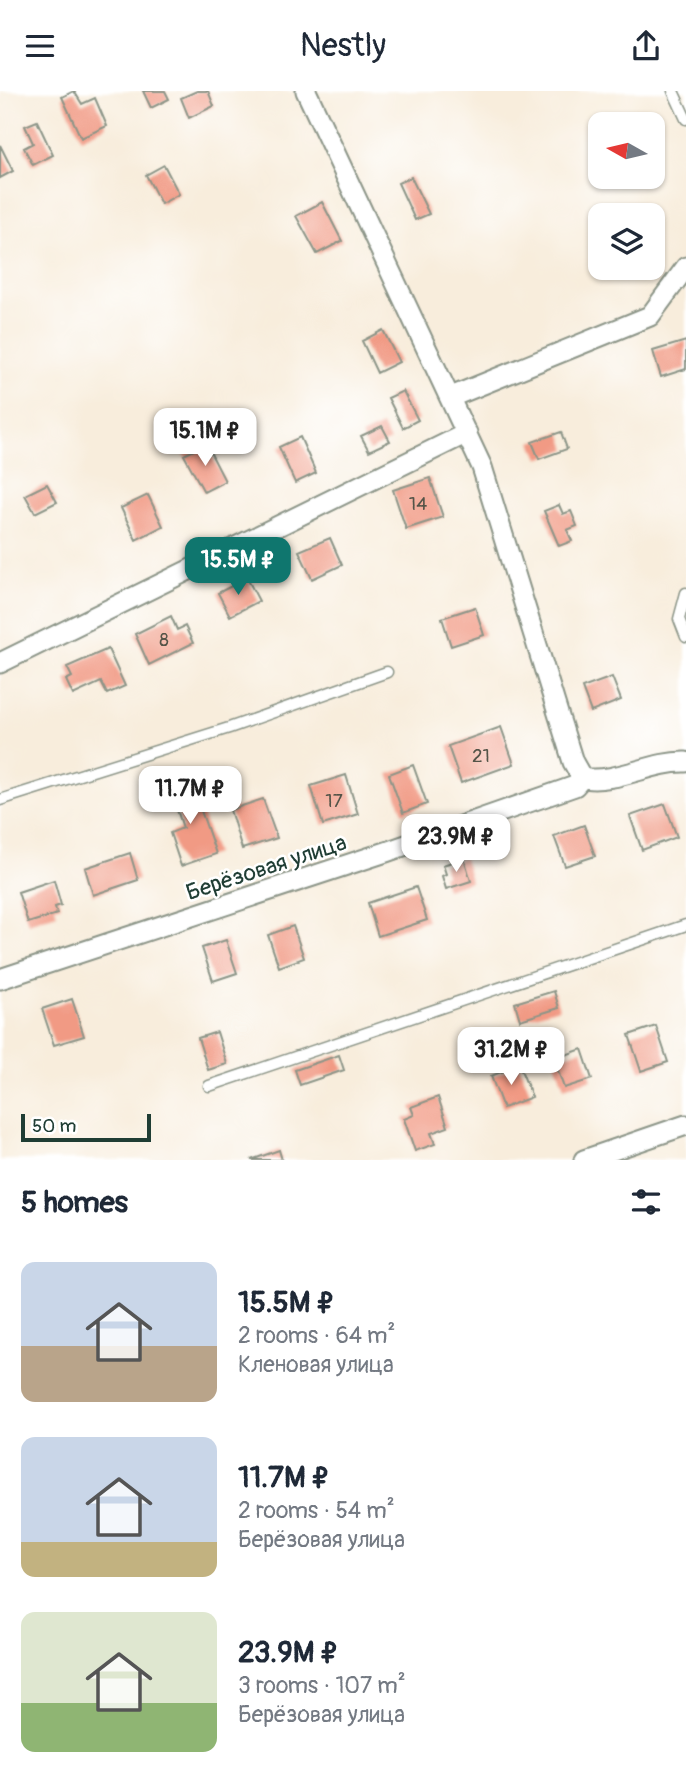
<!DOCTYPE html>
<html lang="en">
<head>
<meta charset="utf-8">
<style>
	body { margin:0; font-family:Pangolin,sans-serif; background:#f2f2f3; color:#1f2937; height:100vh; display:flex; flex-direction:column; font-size:26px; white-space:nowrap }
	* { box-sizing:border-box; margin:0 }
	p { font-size:23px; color:#747a83 }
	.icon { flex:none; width:38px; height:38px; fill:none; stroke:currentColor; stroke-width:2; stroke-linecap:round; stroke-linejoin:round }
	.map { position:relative; height:1069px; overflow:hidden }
	.panel { display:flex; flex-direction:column; background:#fff; flex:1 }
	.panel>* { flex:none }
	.needle { width:46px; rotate:278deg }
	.controls { position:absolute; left:588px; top:21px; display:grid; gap:14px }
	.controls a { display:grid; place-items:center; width:77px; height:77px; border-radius:14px; background:#fff; box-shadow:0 2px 5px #0004; font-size:35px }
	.scale { position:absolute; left:21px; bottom:18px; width:130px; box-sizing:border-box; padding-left:7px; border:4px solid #1f3d34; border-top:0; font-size:19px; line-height:24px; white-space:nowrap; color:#1f3d34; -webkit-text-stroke:5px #fff; paint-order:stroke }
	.price { position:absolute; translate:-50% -60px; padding:0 16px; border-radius:14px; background:#fff; color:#222; font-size:23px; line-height:46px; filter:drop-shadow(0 2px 4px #0008) }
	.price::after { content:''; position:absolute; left:50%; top:42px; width:21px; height:16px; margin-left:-10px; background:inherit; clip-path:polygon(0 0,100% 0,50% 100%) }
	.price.selected { background:#0f766e; color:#fff }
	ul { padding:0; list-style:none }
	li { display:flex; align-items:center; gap:21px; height:175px; padding:0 21px }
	li span { display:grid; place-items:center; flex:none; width:196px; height:140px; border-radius:14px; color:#555 }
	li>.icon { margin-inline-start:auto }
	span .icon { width:84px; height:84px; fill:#fffc; stroke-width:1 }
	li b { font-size:30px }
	h2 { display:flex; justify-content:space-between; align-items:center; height:84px; padding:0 21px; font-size:30px }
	header { display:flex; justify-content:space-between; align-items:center; height:91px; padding:0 21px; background:#fff; font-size:32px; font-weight:600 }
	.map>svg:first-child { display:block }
	.building { fill:#f19a84 }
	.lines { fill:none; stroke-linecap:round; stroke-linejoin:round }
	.service-casing { stroke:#8c9588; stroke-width:13 }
	.minor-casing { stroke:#8c9588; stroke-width:23 }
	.service { stroke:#fff; stroke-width:10 }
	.minor { stroke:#fff; stroke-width:19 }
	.labels { text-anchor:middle; stroke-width:5; stroke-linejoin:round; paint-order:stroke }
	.number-label { font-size:19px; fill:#545448 }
	.street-label { font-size:23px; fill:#1f3d34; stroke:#fff }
</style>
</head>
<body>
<header><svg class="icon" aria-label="menu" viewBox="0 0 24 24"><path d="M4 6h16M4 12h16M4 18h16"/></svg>Nestly<svg class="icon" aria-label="share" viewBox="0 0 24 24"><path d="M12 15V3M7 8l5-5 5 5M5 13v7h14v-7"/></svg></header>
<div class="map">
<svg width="686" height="1069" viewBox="0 0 686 1069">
	<rect width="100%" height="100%" fill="#fff"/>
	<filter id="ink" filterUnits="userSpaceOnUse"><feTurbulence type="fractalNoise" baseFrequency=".0143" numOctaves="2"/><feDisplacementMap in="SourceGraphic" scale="14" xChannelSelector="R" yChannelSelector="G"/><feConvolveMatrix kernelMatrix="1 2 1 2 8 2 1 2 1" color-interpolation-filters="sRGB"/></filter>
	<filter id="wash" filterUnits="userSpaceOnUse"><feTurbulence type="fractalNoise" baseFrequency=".00686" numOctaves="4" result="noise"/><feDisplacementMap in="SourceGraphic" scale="28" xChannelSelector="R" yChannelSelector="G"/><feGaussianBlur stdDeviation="1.57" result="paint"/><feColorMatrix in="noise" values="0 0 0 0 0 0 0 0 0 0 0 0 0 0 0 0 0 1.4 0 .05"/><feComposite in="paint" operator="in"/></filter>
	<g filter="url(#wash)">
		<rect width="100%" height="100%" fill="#f8eddc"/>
		<g id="blocks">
			<path class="building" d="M74,0L82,13L95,7L107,35L81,47L62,6Z
				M143,0H165L169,8L151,17Z
				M197,0H208L214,15L189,27L181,7Z
				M37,30L53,64L33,74L24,57L33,52L25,35Z
				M0,54L13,80L0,87Z
				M164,74L179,103L161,113L146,84Z
				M411,86L429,123L415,129L398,92Z
				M322,111L342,150L317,163L296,125Z
				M614,117L617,124H597Z
				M383,239L399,271L377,282L362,250Z
				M686,250V278L661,286L653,260Z
				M403,300L418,329L403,337L388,307Z
				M382,335L390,350L369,360L361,345Z
				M561,341L567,358L539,368L532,351Z
				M300,346L316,382L295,392L279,356Z
				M206,353L225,390L204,401L184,364Z
				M430,387L443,426L406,438L393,399Z
				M47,393L57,411L35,422L25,404Z
				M148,404L163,435L136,449L121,417Z
				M559,414L563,423L571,420L577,435L567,439L572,450L559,455L544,420Z
				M330,447L342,474L312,488L299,460Z
				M247,487L259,510L230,525L218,502Z
				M475,516L484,544L451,555L442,527Z
				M171,525L177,539L185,535L193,552L149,574L135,543Z
				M108,558L125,595L107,603L101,591L73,604L66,589L72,586L67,576Z
				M612,586L621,609L591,621L582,597Z
				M501,636L514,673L461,692L448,655Z
				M413,674L427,713L403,722L389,683Z
				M346,684L358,723L323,734L311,695Z
				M190,688L216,763L181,775L170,742L183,737L169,695Z
				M263,708L277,747L242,758L230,719Z
				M665,713L677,746L642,759L630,725Z
				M584,734L595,765L565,775L554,745Z
				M130,762L138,789L93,804L85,777Z
				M464,767L471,790L446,798L442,785L446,783L443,774Z
				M54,789L61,814L55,816L57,823L28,832L18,801Z
				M416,796L427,829L378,845L368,812Z
				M293,835L304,867L279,876L268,844Z
				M226,849L237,882L213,890L202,857Z
				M554,900L559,917L520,929L515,912Z
				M72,908L84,945L54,954L42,918Z
				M656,935L668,971L641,980L629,944Z
				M217,941L227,973L208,979L198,947Z
				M582,958L592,988L564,997L554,968Z
				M339,964L344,979L300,994L295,979Z
				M519,974L532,1006L503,1017L491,985Z
				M438,1006L448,1036L431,1042L435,1053L415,1060L404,1028L414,1024L411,1016Z
				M279,1059L282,1069H251Z"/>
		</g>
	</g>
	<g filter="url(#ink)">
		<use href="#blocks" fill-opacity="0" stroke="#8c9588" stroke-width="2"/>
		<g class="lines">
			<g class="service-casing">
				<path id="service" d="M673,0L686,28
					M686,502L679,528L686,546
					M0,709L229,637L387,581
					M209,995L686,834"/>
			</g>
			<g class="minor-casing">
				<path id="minor" d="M306,0L482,376L573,671L582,687C617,693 651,670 686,671
					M451,306L650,225L686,176
					M0,572L467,342
					M0,888L386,761L575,695L582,687
					M584,1069L686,1034"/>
			</g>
			<use href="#service" class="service"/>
			<use href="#minor" class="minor"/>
		</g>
	</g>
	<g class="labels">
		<g class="number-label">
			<text x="418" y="419">14</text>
			<text x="164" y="555">8</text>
			<text x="481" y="671">21</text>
			<text x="334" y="716">17</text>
		</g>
		<g class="street-label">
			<text transform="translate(266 776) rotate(-18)" y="8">Берёзовая улица</text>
		</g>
	</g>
</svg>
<div class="controls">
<a><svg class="needle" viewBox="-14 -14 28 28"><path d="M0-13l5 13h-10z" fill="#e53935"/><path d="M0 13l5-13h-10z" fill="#747a83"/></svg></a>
<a><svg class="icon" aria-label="layers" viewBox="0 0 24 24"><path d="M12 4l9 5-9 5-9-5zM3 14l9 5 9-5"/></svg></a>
</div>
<div class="scale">50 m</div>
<b class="price" style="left:205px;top:377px">15.1M ₽</b>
<b class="price selected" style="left:238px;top:506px">15.5M ₽</b>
<b class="price" style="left:190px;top:735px">11.7M ₽</b>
<b class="price" style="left:456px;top:783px">23.9M ₽</b>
<b class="price" style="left:511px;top:996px">31.2M ₽</b>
</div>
<section class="panel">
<h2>5 homes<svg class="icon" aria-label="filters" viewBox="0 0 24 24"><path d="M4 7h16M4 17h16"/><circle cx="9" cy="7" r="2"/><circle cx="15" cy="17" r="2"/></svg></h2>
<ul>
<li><span style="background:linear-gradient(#c9d6e8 60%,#b9a48a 0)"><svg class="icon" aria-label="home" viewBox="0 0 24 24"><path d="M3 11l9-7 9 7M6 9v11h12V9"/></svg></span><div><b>15.5M ₽</b><p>2 rooms · 64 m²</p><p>Кленовая улица</p></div></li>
<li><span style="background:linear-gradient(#c9d6e8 75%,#c2b280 0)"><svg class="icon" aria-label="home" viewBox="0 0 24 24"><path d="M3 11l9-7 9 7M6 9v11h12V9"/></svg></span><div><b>11.7M ₽</b><p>2 rooms · 54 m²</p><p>Берёзовая улица</p></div></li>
<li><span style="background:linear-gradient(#dfe7d0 65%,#8fb573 0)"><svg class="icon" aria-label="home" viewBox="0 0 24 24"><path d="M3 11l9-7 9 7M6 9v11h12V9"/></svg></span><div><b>23.9M ₽</b><p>3 rooms · 107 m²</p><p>Берёзовая улица</p></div></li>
</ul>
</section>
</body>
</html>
